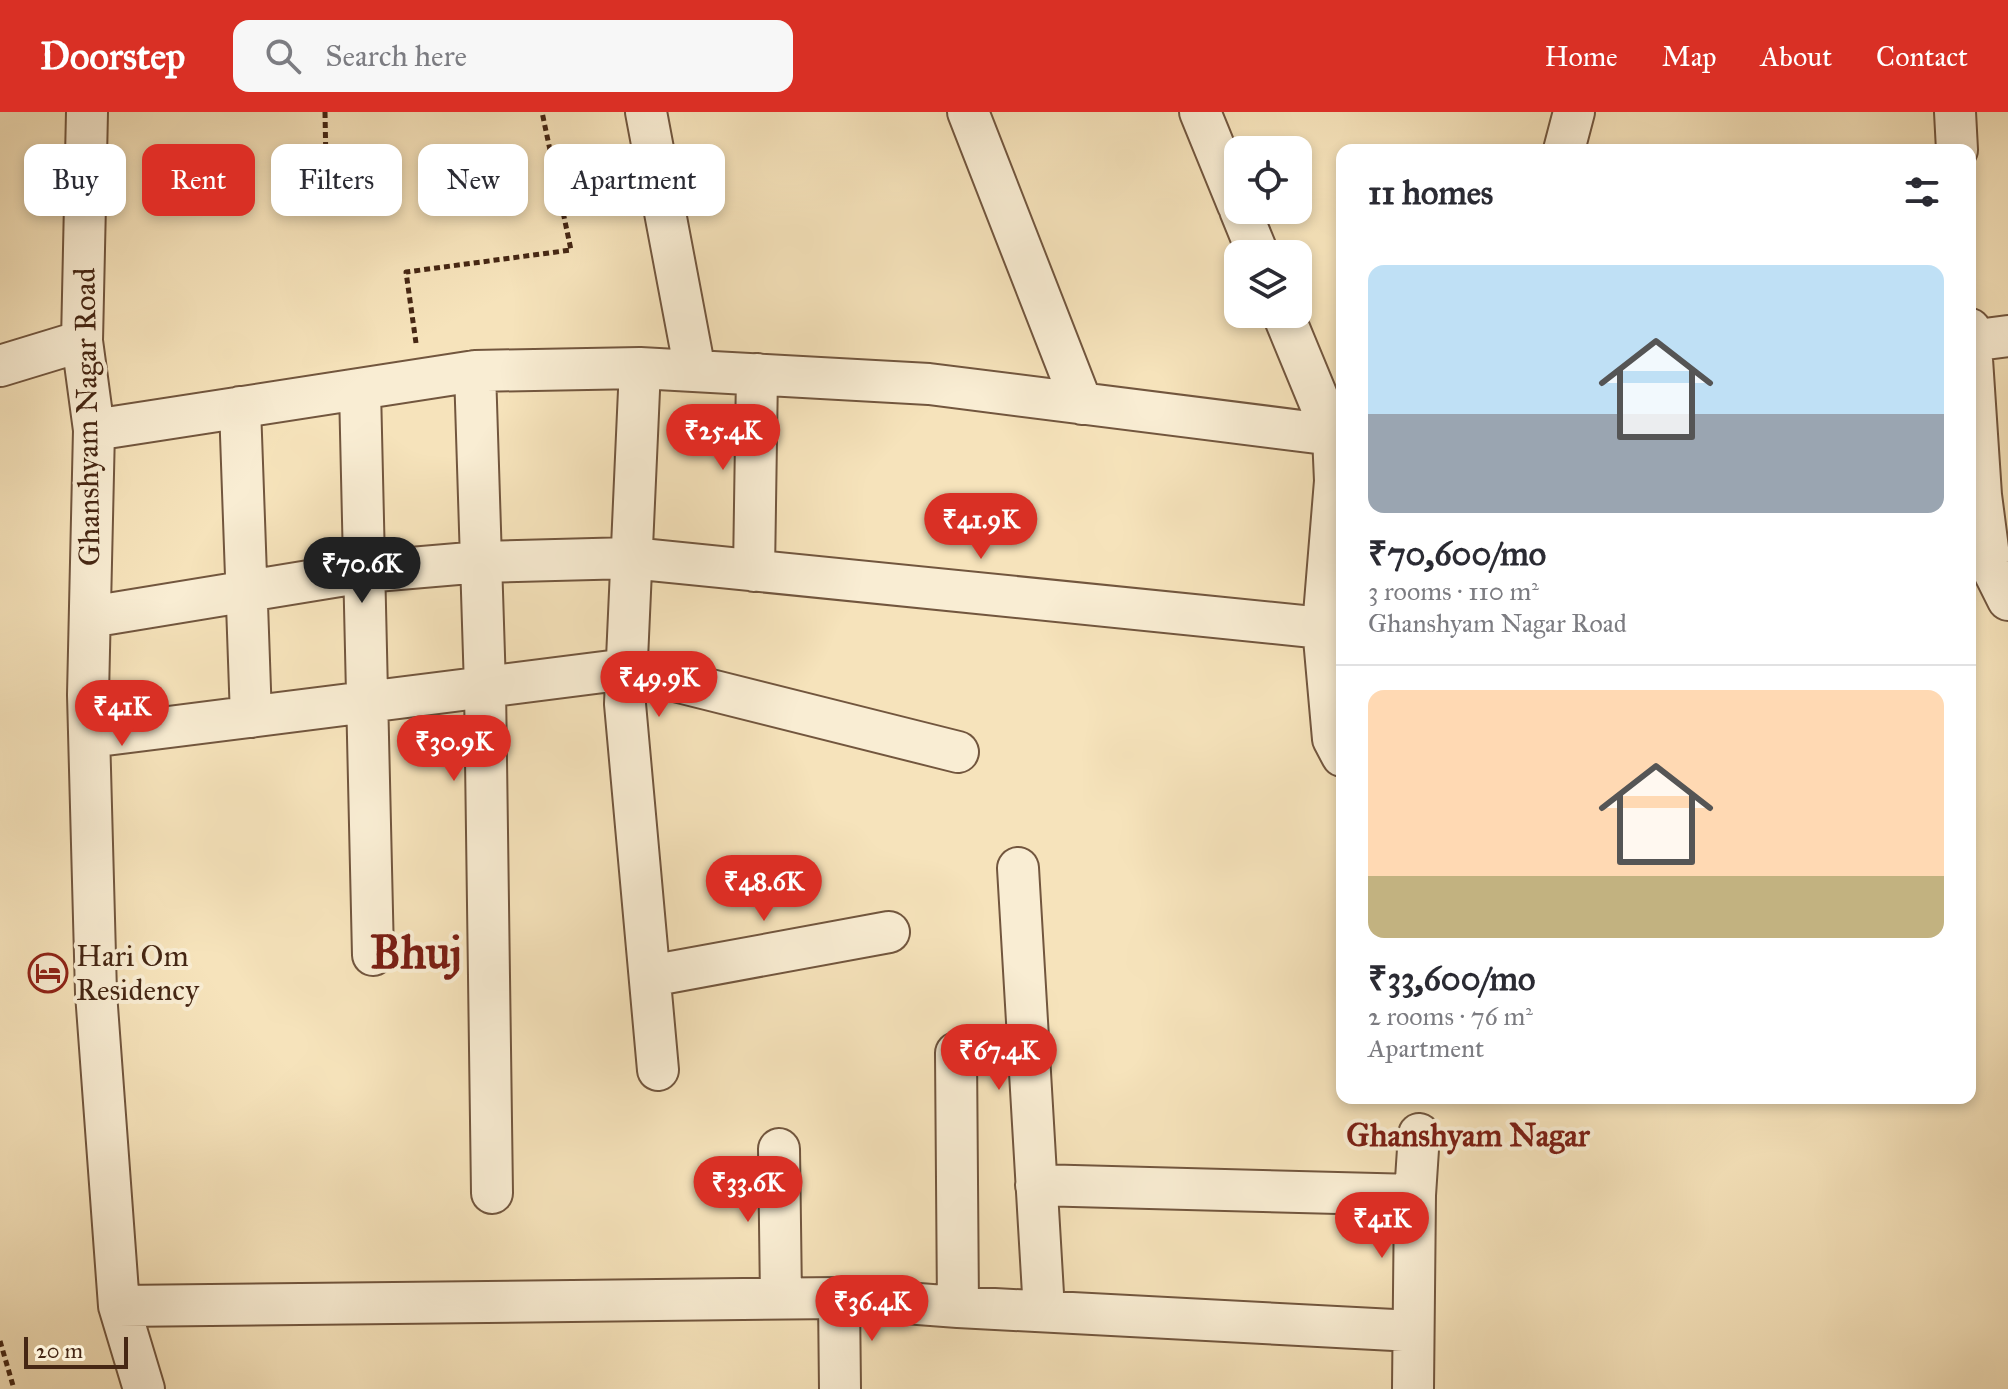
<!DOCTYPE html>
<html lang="en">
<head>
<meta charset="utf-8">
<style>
	body { margin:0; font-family:"IM FELL Great Primer",serif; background:#f7f7f7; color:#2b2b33; height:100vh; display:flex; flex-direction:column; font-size:30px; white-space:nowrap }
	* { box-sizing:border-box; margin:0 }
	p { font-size:26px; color:#7c7c81 }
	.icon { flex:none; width:44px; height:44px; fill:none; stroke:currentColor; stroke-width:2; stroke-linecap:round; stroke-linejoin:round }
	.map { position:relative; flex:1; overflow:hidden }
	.side { position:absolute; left:1336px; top:32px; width:640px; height:960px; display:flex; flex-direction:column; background:#fff; border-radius:16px; box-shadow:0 4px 12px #0003 }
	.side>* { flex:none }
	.hud { position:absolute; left:24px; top:32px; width:760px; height:72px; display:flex; gap:16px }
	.fabs { position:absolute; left:1224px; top:24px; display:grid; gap:16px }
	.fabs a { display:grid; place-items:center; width:88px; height:88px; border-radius:16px; background:#fff; box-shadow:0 4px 12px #0003; font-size:40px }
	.scale { position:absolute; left:24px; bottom:20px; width:104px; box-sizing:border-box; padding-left:8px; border:4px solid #462714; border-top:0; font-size:22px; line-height:28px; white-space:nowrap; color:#462714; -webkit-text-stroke:6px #f9edd3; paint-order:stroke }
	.price { position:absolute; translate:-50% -68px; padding:0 18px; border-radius:28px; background:#d93025; color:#fff; font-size:26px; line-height:52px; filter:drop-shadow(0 2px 4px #0008) }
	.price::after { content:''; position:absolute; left:50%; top:48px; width:24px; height:18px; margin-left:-12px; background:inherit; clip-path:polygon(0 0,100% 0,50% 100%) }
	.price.current { background:#222; color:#fff }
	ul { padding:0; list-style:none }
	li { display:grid; align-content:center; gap:16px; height:424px; padding:0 32px }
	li+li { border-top:2px solid #e1e1e2 }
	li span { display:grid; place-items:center; height:248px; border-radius:16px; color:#555 }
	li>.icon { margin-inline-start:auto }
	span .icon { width:144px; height:144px; fill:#fffc; stroke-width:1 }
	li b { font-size:34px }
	h2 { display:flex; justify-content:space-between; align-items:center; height:96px; padding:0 32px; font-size:34px }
	.pill { padding:0 28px; border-radius:16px; background:#fff; box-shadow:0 4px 12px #0003; font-size:28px; line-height:72px }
	.pill.current { background:#d93025; color:#fff }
	header { display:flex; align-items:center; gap:48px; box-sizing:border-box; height:112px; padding:0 40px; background:#d93025; color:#fff }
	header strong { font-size:38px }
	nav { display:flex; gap:44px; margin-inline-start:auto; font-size:28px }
	.search { width:560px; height:72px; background:#f7f7f7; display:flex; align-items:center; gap:20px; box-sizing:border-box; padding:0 28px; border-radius:16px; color:#7c7c81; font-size:30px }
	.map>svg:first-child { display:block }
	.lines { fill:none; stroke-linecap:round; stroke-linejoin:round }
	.minor-casing { stroke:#72563e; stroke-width:44 }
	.path { stroke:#462714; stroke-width:5; stroke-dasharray:6 4; stroke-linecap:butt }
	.minor { stroke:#f9edd3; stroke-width:40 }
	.labels { text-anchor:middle; stroke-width:8; stroke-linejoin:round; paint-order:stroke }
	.street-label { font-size:30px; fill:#462714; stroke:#f9edd3 }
	.poi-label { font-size:30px; fill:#462714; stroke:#f9edd3; text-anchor:start }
	.neighbourhood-label { font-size:32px; font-weight:bold; fill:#7a1f14; stroke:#f9edd3 }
	.town-label { font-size:46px; font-weight:bold; fill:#7a1f14; stroke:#f9edd3 }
</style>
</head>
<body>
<header>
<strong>Doorstep</strong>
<div class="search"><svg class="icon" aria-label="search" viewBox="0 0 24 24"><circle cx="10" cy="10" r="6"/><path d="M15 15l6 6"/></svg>Search here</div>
<nav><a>Home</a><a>Map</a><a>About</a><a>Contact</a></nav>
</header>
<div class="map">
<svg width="2008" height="1277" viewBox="0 0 2008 1277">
	<rect width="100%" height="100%" fill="#f6e3bb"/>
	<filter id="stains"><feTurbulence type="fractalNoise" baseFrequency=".0025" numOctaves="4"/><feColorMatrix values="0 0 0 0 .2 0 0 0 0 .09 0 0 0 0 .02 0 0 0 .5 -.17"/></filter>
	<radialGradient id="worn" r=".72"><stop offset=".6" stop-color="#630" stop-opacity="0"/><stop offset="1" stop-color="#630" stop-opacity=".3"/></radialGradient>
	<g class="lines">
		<g class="minor-casing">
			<path id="minor" d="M87,0L82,229L94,318L88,583L96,881L119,1194L144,1277
				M646,0L695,259
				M968,0L1082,292
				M1200,0L1238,93
				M1955,0L1957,38
				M1564,38L1574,0
				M1240,98L1258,142
				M1283,202L1333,323L1335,369L1323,515L1333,627L1342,644
				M1970,217L1981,383L1990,452L2008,488
				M1970,229L2008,224
				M0,254L82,229
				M640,256L625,592L658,958
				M475,259L485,575L492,1081
				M360,277L373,843
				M240,295L251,605
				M94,318L475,259L640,256L929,272L1333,323
				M754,459L757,262
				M90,505L364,460L481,450L631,446L1342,518
				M90,625L627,557L958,640
				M1018,756L1044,1199
				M650,864L889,820
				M956,941L958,1195
				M779,1037L781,1186
				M1036,1073L1415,1083
				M839,1186L840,1277
				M119,1194L839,1186L958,1195L1413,1219
				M1413,1277L1415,1083L1419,1022"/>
		</g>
		<path class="path" d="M325,0L326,54
			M416,231L406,160L571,138L542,0
			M0,1229L14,1277"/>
		<use href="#minor" class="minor"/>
	</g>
	<defs>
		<g id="hotel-ring" transform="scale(2)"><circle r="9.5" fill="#f9edd3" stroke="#8f2418" stroke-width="1.5"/><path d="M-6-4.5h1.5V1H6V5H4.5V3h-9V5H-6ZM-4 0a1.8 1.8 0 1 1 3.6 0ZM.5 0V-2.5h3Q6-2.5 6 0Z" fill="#8f2418"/></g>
	</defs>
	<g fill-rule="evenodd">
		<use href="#hotel-ring" x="48" y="861"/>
	</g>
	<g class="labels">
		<g class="street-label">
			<text transform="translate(87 305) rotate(-91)" y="10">Ghanshyam Nagar Road</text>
		</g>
		<g class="poi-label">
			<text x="76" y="854">Hari Om<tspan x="76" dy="34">Residency</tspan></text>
		</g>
		<g class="neighbourhood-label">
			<text x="1468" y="1034">Ghanshyam Nagar</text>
		</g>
		<g class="town-label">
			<text x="416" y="856">Bhuj</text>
		</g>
	</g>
	<rect width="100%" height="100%" filter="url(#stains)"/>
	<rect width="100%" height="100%" fill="url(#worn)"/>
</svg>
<div class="fabs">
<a><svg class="icon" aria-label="locate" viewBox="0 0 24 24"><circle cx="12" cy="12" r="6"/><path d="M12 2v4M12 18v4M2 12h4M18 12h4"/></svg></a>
<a><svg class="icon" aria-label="layers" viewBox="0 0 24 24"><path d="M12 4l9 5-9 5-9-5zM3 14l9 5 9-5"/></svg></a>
</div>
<div class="scale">20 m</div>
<b class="price" style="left:723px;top:360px">₹25.4K</b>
<b class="price" style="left:981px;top:449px">₹41.9K</b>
<b class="price current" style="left:362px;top:493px">₹70.6K</b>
<b class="price" style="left:659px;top:607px">₹49.9K</b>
<b class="price" style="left:122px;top:636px">₹41K</b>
<b class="price" style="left:454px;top:671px">₹30.9K</b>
<b class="price" style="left:764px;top:811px">₹48.6K</b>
<b class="price" style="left:999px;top:980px">₹67.4K</b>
<b class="price" style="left:748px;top:1112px">₹33.6K</b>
<b class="price" style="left:1382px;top:1148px">₹41K</b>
<b class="price" style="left:872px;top:1231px">₹36.4K</b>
<div class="hud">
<a class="pill">Buy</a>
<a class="pill current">Rent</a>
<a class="pill">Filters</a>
<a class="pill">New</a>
<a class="pill">Apartment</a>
</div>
<section class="side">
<h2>11 homes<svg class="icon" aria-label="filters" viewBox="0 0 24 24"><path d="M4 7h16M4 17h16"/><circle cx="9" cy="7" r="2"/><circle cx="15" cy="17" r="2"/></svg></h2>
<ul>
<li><span style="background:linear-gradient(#bfe0f5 60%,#9aa5b1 0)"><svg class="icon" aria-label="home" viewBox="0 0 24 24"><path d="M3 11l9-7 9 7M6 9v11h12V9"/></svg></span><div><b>₹70,600/mo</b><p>3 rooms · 110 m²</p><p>Ghanshyam Nagar Road</p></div></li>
<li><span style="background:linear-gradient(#ffd9b3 75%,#c2b280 0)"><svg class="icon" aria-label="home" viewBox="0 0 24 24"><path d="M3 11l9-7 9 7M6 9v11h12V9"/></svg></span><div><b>₹33,600/mo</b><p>2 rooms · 76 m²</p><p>Apartment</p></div></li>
</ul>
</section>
</div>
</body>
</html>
